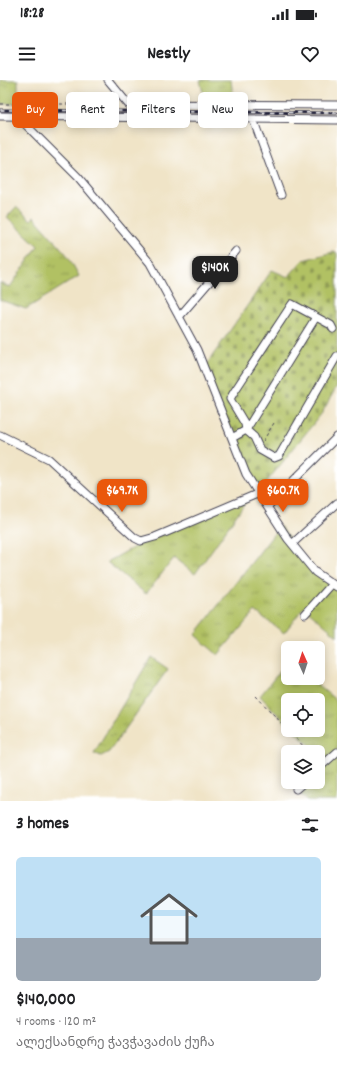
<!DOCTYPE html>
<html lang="en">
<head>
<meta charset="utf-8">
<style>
	body { margin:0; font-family:Dekko,"Noto Sans Georgian",sans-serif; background:#f6f6f6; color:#202124; height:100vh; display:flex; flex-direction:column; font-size:15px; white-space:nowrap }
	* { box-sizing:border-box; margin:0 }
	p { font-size:13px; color:#757577 }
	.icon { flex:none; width:22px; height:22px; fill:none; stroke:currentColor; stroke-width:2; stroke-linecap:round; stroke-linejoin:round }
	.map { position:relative; height:721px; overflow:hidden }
	.side { display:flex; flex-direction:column; background:#fff; flex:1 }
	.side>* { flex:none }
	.top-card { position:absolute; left:12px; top:12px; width:313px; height:36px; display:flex; gap:8px }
	.needle { width:26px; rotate:357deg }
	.tools { position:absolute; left:281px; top:561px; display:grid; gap:8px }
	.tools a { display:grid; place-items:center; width:44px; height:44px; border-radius:6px; background:#fff; box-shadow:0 2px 10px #0003; font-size:20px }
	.price { position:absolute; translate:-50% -34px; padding:0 9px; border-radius:8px; background:#ea580c; color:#fff; font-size:13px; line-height:26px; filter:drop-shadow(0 1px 2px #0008) }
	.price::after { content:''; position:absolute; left:50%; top:24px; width:12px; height:9px; margin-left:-6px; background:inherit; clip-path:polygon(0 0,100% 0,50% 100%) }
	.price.on { background:#222; color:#fff }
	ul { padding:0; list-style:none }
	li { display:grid; align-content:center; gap:8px; height:212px; padding:0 16px }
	li span { display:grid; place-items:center; height:124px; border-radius:6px; color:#555 }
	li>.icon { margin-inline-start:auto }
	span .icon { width:72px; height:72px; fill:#fffc; stroke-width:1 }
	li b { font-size:17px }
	h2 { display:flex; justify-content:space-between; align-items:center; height:48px; padding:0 16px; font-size:17px }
	.tag { padding:0 14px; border-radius:6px; background:#fff; box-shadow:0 2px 10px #0003; font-size:14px; line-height:36px }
	.tag.on { background:#ea580c; color:#fff }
	.status { display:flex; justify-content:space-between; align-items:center; height:28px; padding:0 20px; background:#fff; direction:ltr }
	.status svg { height:11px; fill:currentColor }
	header { display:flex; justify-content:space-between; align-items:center; height:52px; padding:0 16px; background:#fff; font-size:18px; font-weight:800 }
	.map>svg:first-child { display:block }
	.grass { fill:url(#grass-tufts); stroke:#6a7250 }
	.cemetery { fill:url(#cemetery-stones); stroke:#6a7250 }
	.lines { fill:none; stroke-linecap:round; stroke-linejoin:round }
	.minor-casing { stroke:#413f50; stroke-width:9 }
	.path { stroke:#413f50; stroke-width:1; stroke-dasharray:3 3; stroke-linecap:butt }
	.minor { stroke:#fff; stroke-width:7 }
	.rail-casing { stroke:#22223b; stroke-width:3 }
	.rail { stroke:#fff; stroke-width:1.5; stroke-dasharray:4.5; stroke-linecap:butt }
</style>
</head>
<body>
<div class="status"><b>18:28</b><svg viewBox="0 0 49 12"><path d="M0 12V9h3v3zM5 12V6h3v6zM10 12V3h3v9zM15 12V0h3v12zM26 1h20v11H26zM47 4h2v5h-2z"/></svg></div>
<header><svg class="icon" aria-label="menu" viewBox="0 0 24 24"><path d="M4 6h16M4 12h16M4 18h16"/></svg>Nestly<svg class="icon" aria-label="heart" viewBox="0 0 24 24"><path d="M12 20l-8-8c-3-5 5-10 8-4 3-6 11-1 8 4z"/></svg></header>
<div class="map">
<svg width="337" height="721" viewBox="0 0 337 721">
	<defs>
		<pattern id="grass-tufts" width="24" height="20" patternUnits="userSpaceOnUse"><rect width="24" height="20" fill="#b1c164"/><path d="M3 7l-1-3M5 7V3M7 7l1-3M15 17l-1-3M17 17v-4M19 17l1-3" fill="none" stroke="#909c54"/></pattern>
		<pattern id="cemetery-stones" width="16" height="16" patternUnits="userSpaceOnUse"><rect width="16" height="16" fill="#b1c164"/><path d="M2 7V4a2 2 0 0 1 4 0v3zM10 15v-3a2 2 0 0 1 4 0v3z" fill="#909c54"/></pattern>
	</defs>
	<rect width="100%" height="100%" fill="#fff"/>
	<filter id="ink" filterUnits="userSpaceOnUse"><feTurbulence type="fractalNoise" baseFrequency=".025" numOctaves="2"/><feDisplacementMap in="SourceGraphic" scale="8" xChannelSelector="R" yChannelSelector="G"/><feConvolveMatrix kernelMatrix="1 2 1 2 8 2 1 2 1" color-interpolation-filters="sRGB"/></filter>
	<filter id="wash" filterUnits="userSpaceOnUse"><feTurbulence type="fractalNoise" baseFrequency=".012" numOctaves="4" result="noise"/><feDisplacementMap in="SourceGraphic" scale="16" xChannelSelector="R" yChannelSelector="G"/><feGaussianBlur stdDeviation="0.9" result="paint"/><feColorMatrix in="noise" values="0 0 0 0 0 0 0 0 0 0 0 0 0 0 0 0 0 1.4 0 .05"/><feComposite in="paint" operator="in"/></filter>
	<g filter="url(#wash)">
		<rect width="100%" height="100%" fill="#f0e4c7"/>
		<path class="grass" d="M0,0H18V24H0Z
			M200,0H231L234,25H206Z
			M16,127L31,140L34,137L68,176L79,196L26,229L0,220V203L10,207L38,166L7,137Z
			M250,416L195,494L174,478L146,514L107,482L147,460Z
			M280,446L315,492L337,507V556L304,527L284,553L255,531L218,575L195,555Z
			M151,577L168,589L109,672L101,676L94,673Z
			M288,581V598H309L337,621V721H307L296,709L304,702H318V689L326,682L318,672L293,650H318V620H288V645L260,616Z"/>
		<path class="cemetery" d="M333,172L337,173V306L322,333L257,414L204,288L272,190L288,197L303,180Z"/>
	</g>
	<g filter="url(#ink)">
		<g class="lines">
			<g class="minor-casing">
				<path id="minor" d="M108,0L128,24L337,25
					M0,36L337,40
					M17,36L78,97L150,183L197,270L246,394L288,459L315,492L337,507
					M253,39L281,115
					M179,237L236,171
					M333,249L331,245L292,224L234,312L230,319L245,344L246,350L254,357L260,370L274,378L279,376L337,276
					M0,355L49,379L135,458L141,461L155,457L257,414
					M232,358L246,350L316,237
					M268,426L337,357
					M292,464L337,423
					M305,534L332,504
					M318,689L337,672
					M296,709L304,702"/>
			</g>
			<path class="path" d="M0,24H119
				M263,361L274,343
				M256,616L288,650
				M288,650L309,672"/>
			<use href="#minor" class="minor"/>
			<g class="rail-casing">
				<path id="rail" d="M0,30L337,33"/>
			</g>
			<use href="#rail" class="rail"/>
		</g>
	</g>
</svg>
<div class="tools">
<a><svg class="needle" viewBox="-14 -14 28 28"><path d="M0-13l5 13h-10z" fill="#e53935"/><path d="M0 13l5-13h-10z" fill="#757577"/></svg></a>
<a><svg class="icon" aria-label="locate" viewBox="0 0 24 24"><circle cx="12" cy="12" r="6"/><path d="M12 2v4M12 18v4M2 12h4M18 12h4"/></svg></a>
<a><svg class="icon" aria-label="layers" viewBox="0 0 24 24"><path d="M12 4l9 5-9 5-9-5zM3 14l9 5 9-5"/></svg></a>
</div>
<b class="price on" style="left:215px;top:210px">$140K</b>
<b class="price" style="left:122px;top:433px">$69.7K</b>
<b class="price" style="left:283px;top:433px">$60.7K</b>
<div class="top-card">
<a class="tag on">Buy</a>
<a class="tag">Rent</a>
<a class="tag">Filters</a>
<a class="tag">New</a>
</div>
</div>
<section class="side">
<h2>3 homes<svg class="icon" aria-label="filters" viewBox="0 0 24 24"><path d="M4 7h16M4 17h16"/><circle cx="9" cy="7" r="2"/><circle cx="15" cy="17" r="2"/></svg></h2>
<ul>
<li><span style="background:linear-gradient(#bfe0f5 65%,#9aa5b1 0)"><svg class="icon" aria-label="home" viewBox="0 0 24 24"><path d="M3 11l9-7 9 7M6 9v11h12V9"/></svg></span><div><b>$140,000</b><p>4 rooms · 120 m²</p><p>ალექსანდრე ჭავჭავაძის ქუჩა</p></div></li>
</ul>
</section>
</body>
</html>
